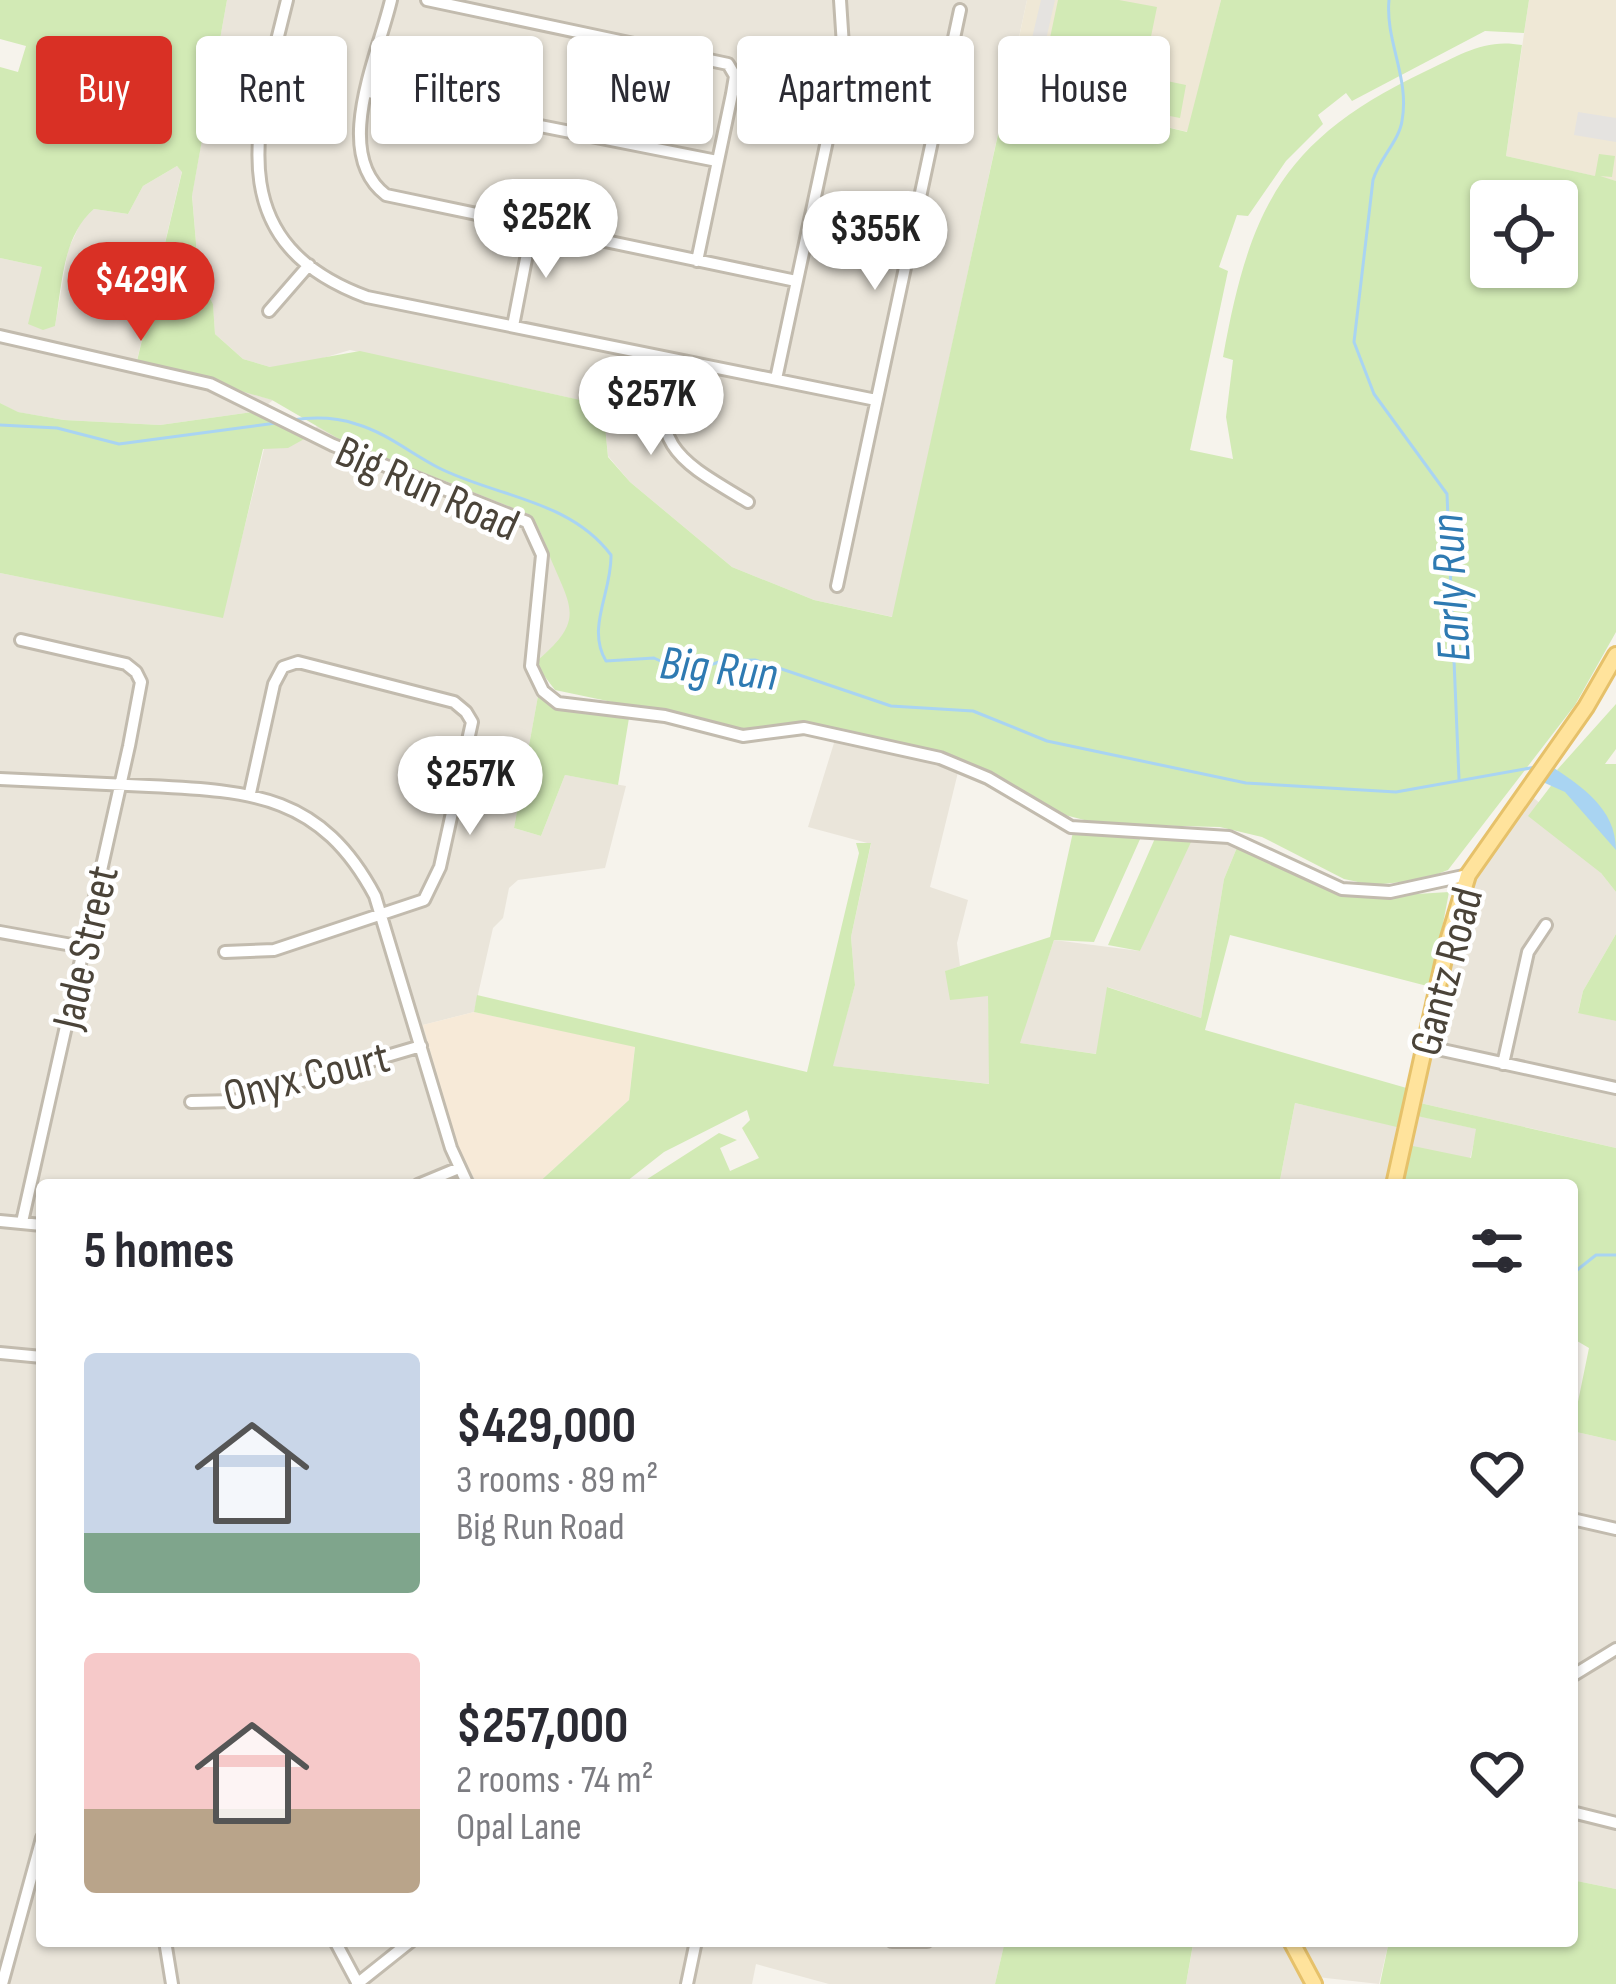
<!DOCTYPE html>
<html lang="en">
<head>
<meta charset="utf-8">
<style>
	body { margin:0; font-family:"Sofia Sans Condensed",sans-serif; background:#f2f2f3; color:#2b2b33; height:100vh; display:flex; flex-direction:column; font-size:45px; white-space:nowrap }
	* { box-sizing:border-box; margin:0 }
	p { font-size:39px; color:#7c7c81 }
	.icon { flex:none; width:66px; height:66px; fill:none; stroke:currentColor; stroke-width:2; stroke-linecap:round; stroke-linejoin:round }
	.map { position:relative; flex:1; overflow:hidden }
	.side { position:absolute; left:36px; top:1179px; width:1542px; height:768px; display:flex; flex-direction:column; background:#fff; border-radius:12px; box-shadow:0 3px 9px #0004 }
	.side>* { flex:none }
	.hud { position:absolute; left:36px; top:36px; width:1545px; height:108px; display:flex; gap:24px }
	.fabs { position:absolute; left:1470px; top:180px; display:grid; gap:24px }
	.fabs a { display:grid; place-items:center; width:108px; height:108px; border-radius:12px; background:#fff; box-shadow:0 3px 9px #0004; font-size:60px }
	.price { position:absolute; translate:-50% -102px; padding:0 27px; border-radius:42px; background:#fff; color:#222; font-size:39px; line-height:78px; filter:drop-shadow(0 3px 6px #0008) }
	.price::after { content:''; position:absolute; left:50%; top:72px; width:36px; height:27px; margin-left:-18px; background:inherit; clip-path:polygon(0 0,100% 0,50% 100%) }
	.price.on { background:#d93025; color:#fff }
	ul { padding:0; list-style:none }
	li { display:flex; align-items:center; gap:36px; height:300px; padding:0 48px }
	li span { display:grid; place-items:center; flex:none; width:336px; height:240px; border-radius:12px; color:#555 }
	li>.icon { margin-inline-start:auto }
	span .icon { width:144px; height:144px; fill:#fffc; stroke-width:1 }
	li b { font-size:51px }
	h2 { display:flex; justify-content:space-between; align-items:center; height:144px; padding:0 48px; font-size:51px }
	.tag { padding:0 42px; border-radius:12px; background:#fff; box-shadow:0 3px 9px #0004; font-size:42px; line-height:108px }
	.tag.on { background:#d93025; color:#fff }
	.map>svg:first-child { display:block }
	.residential { fill:#eae5da }
	.commercial { fill:#f7ead8 }
	.education { fill:#efe8d6 }
	.green { fill:#d2eab5; fill-rule:evenodd }
	.parking { fill:#e5e3e0 }
	.water { fill:#a9d4f2 }
	.lines { fill:none; stroke-linecap:round; stroke-linejoin:round }
	.stream { stroke:#a9d4f2; stroke-width:3 }
	.minor-casing { stroke:#c2bbae; stroke-width:16 }
	.major-casing { stroke:#e6c16a; stroke-width:20 }
	.minor { stroke:#fff; stroke-width:10 }
	.major { stroke:#ffe39c; stroke-width:14 }
	.labels { text-anchor:middle; stroke-width:9; stroke-linejoin:round; paint-order:stroke }
	.street-label { font-size:45px; fill:#4b4439; stroke:#fff }
	.water-label { font-size:48px; font-style:italic; fill:#2e7ab2; stroke:#fff }
</style>
</head>
<body>
<div class="map">
<svg width="1616" height="1984" viewBox="0 0 1616 1984">
	<rect width="100%" height="100%" fill="#f6f3ec"/>
	<path class="residential" d="M227,0H1027L893,617L814,600L732,567L630,482L608,456L603,405L350,350L293,367H270L243,359L215,334L213,304L199,278L192,195Z
		M177,166L182,171L137,360L273,400L260,411L160,425L64,420L17,412L0,403V258L42,267L55,326L68,250L82,220L94,209L128,214L143,186Z
		M317,426L405,467L505,503L541,527L570,600L571,621L561,640L539,659L538,696L514,828L541,836L565,775L626,786L605,868L518,880L509,888L503,918L493,928L474,1012L423,1025L478,1185H42V1941H1005L995,1984H829L756,1964L752,1984H0V573L222,617L264,449L306,438Z
		M838,730L961,760L930,887L968,900L957,943L960,966L946,971L988,996L990,1084L832,1066L855,985L851,937L871,844L808,827Z
		M1530,795L1559,819L1616,892V934L1583,991L1578,1012L1616,1021V1148L1407,1100L1451,904Z
		M1186,837L1238,845L1224,879L1201,1018L1108,987L1097,1054L1019,1043L1054,940L1140,951Z
		M1295,1103L1400,1127L1405,1113L1477,1129L1470,1159L1399,1185H1279Z
		M1572,1431L1616,1441V1889L1572,1880Z
		M1179,1941H1389L1379,1984L1317,1977L1319,1984H1186L1193,1945Z"/>
	<path class="commercial" d="M474,1012L635,1046L629,1100L536,1185H478L457,1145L423,1025Z"/>
	<path class="education" d="M1027,0H1221L1188,132L1008,89Z
		M1529,0H1616V181L1506,156Z"/>
	<path class="green" d="M0,0H227L192,196L199,278L213,304L215,334L243,359L270,367L360,351L603,405L608,457L630,482L732,567L814,600L892,617L1008,89L1187,132L1221,0H1529L1524,33L1485,31L1352,101L1346,93L1318,115L1323,124L1286,161L1248,216L1237,215L1219,267L1228,271L1190,450L1233,459L1226,417L1233,360L1223,357C1250,207 1283,139 1426,71C1460,55 1484,38 1522,45L1506,156L1595,176L1599,154L1615,156L1612,177L1600,176L1616,181V632L1575,705L1448,870L1422,880L1372,885L1344,879L1262,837L1220,827L1100,824L1061,814L991,771L948,755L798,722L741,729L555,690L539,669V659C586,619 570,606 550,557C543,539 541,528 528,514L339,439L272,400L137,361L182,172L177,166L143,186L128,214L94,209C62,236 62,287 55,326L43,330L28,324L42,267L0,258V67L18,72L26,46L0,39ZM1491,201H1557V267H1491Z
		M1058,0H1119L1157,7L1143,76L1186,85L1180,118L1039,90Z
		M0,403L18,412L64,420L160,425L260,411L306,438L288,448L263,449L223,618L0,573Z
		M538,696L558,709L629,718L618,785L565,775L541,836L514,828Z
		M1616,704V749L1605,764H1616V892L1601,873L1528,816L1560,774L1557,770Z
		M1073,832L1141,837L1094,942L1054,940L1020,1043L1096,1054L1107,987L1201,1018L1224,879L1238,845L1342,890L1384,896L1449,892L1431,987L1230,935L1205,1030L1410,1089L1401,1128L1295,1103L1279,1185H638L719,1133L737,1140L720,1148L730,1171L759,1158L742,1128L750,1120L747,1110L664,1152L622,1185H536L629,1100L635,1047L474,1012L477,995L807,1072L859,853L856,843H871L851,937L855,985L833,1066L989,1084L988,996L950,1000L945,971L1050,937Z
		M1156,836L1191,842L1140,951L1108,945Z
		M1616,934V1021L1578,1013L1583,991Z
		M1420,1103L1616,1148V1441L1572,1431L1589,1348L1572,1338V1185H1399L1408,1145L1471,1158L1476,1129L1417,1116Z
		M1572,1880L1616,1889V1984H1380L1389,1941H1572Z
		M1005,1941H1179L1193,1944L1186,1984H995Z"/>
	<path class="parking" d="M1041,0H1055L1035,88L1021,85Z
		M1578,112L1616,118V142L1574,135Z"/>
	<path class="water" d="M1548,764C1581,786 1616,808 1616,850L1565,792L1536,779Z"/>
	<g class="lines">
		<path class="stream" d="M1389,0C1385,41 1410,78 1402,121C1399,141 1379,159 1373,180L1354,342L1374,394L1447,494L1459,779
			M292,420C313,417 335,417 356,424C387,433 410,453 439,468C497,497 570,500 611,555C612,592 586,628 606,661L654,658L686,673L722,661L755,660L891,706L973,711L1047,741L1246,783L1396,792L1536,767
			M0,425L57,428L119,444L276,423
			M1572,1274L1596,1255H1616"/>
		<g class="minor-casing">
			<path id="minor" d="M287,0C258,119 215,241 367,297L876,400
				M391,0C378,56 331,153 386,195L796,281
				M427,0L728,64L735,76L732,94L697,261
				M369,92L717,161
				M834,115L932,137
				M269,311L309,265
				M513,326L532,228
				M0,336L210,384L333,445L527,522L542,555L531,666L543,691L558,703L665,716L743,736L804,728L940,758L988,778L1071,827L1229,837L1342,889L1390,892L1468,875
				M668,360C650,448 677,459 748,502
				M776,379L844,61L840,0
				M837,586L960,10
				M21,640L126,664L136,672
				M0,779C50,781 99,784 149,786C253,791 321,795 375,896L451,1148L468,1185
				M250,793L274,684L283,667L298,662L454,702L466,712
				M0,932L83,947
				M225,952L274,950L424,900L440,867L472,722L466,712
				M1424,1046L1616,1088
				M1503,1064L1528,952L1546,925
				M191,1102L234,1101L421,1046
				M418,1185L459,1168
				M0,1221L42,1225
				M22,1222L129,746L141,682L136,672
				M0,1353L42,1357
				M1572,1519L1616,1529
				M1572,1676L1616,1649
				M1572,1812L1616,1823
				M165,1941L172,1984
				M335,1941L358,1984
				M892,1941H927
				M2,1984L42,1838
				M357,1984L411,1941
				M687,1984L696,1941"/>
		</g>
		<g class="major-casing">
			<path id="major" d="M1394,1185L1448,941L1468,875L1586,707L1616,655
				M1291,1941L1314,1984"/>
		</g>
		<use href="#minor" class="minor"/>
		<use href="#major" class="major"/>
	</g>
	<g class="labels">
		<g class="street-label">
			<text transform="translate(428 487) rotate(24)" y="16">Big Run Road</text>
			<text transform="translate(84 947) rotate(-77)" y="16">Jade Street</text>
			<text transform="translate(1445 971) rotate(-75)" y="16">Gantz Road</text>
			<text transform="translate(306 1075) rotate(-14)" y="16">Onyx Court</text>
		</g>
		<g class="water-label">
			<text transform="translate(1449 588) rotate(-93)" y="17">Early Run</text>
			<text transform="translate(719 667) rotate(6)" y="17">Big Run</text>
		</g>
	</g>
</svg>
<div class="fabs">
<a><svg class="icon" aria-label="locate" viewBox="0 0 24 24"><circle cx="12" cy="12" r="6"/><path d="M12 2v4M12 18v4M2 12h4M18 12h4"/></svg></a>
</div>
<b class="price" style="left:546px;top:281px">$252K</b>
<b class="price" style="left:875px;top:293px">$355K</b>
<b class="price on" style="left:141px;top:344px">$429K</b>
<b class="price" style="left:651px;top:458px">$257K</b>
<b class="price" style="left:470px;top:838px">$257K</b>
<div class="hud">
<a class="tag on">Buy</a>
<a class="tag">Rent</a>
<a class="tag">Filters</a>
<a class="tag">New</a>
<a class="tag">Apartment</a>
<a class="tag">House</a>
</div>
<section class="side">
<h2>5 homes<svg class="icon" aria-label="filters" viewBox="0 0 24 24"><path d="M4 7h16M4 17h16"/><circle cx="9" cy="7" r="2"/><circle cx="15" cy="17" r="2"/></svg></h2>
<ul>
<li><span style="background:linear-gradient(#c9d6e8 75%,#7fa58c 0)"><svg class="icon" aria-label="home" viewBox="0 0 24 24"><path d="M3 11l9-7 9 7M6 9v11h12V9"/></svg></span><div><b>$429,000</b><p>3 rooms · 89 m²</p><p>Big Run Road</p></div><svg class="icon" aria-label="heart" viewBox="0 0 24 24"><path d="M12 20l-8-8c-3-5 5-10 8-4 3-6 11-1 8 4z"/></svg></li>
<li><span style="background:linear-gradient(#f6c9c9 65%,#b9a48a 0)"><svg class="icon" aria-label="home" viewBox="0 0 24 24"><path d="M3 11l9-7 9 7M6 9v11h12V9"/></svg></span><div><b>$257,000</b><p>2 rooms · 74 m²</p><p>Opal Lane</p></div><svg class="icon" aria-label="heart" viewBox="0 0 24 24"><path d="M12 20l-8-8c-3-5 5-10 8-4 3-6 11-1 8 4z"/></svg></li>
</ul>
</section>
</div>
</body>
</html>
